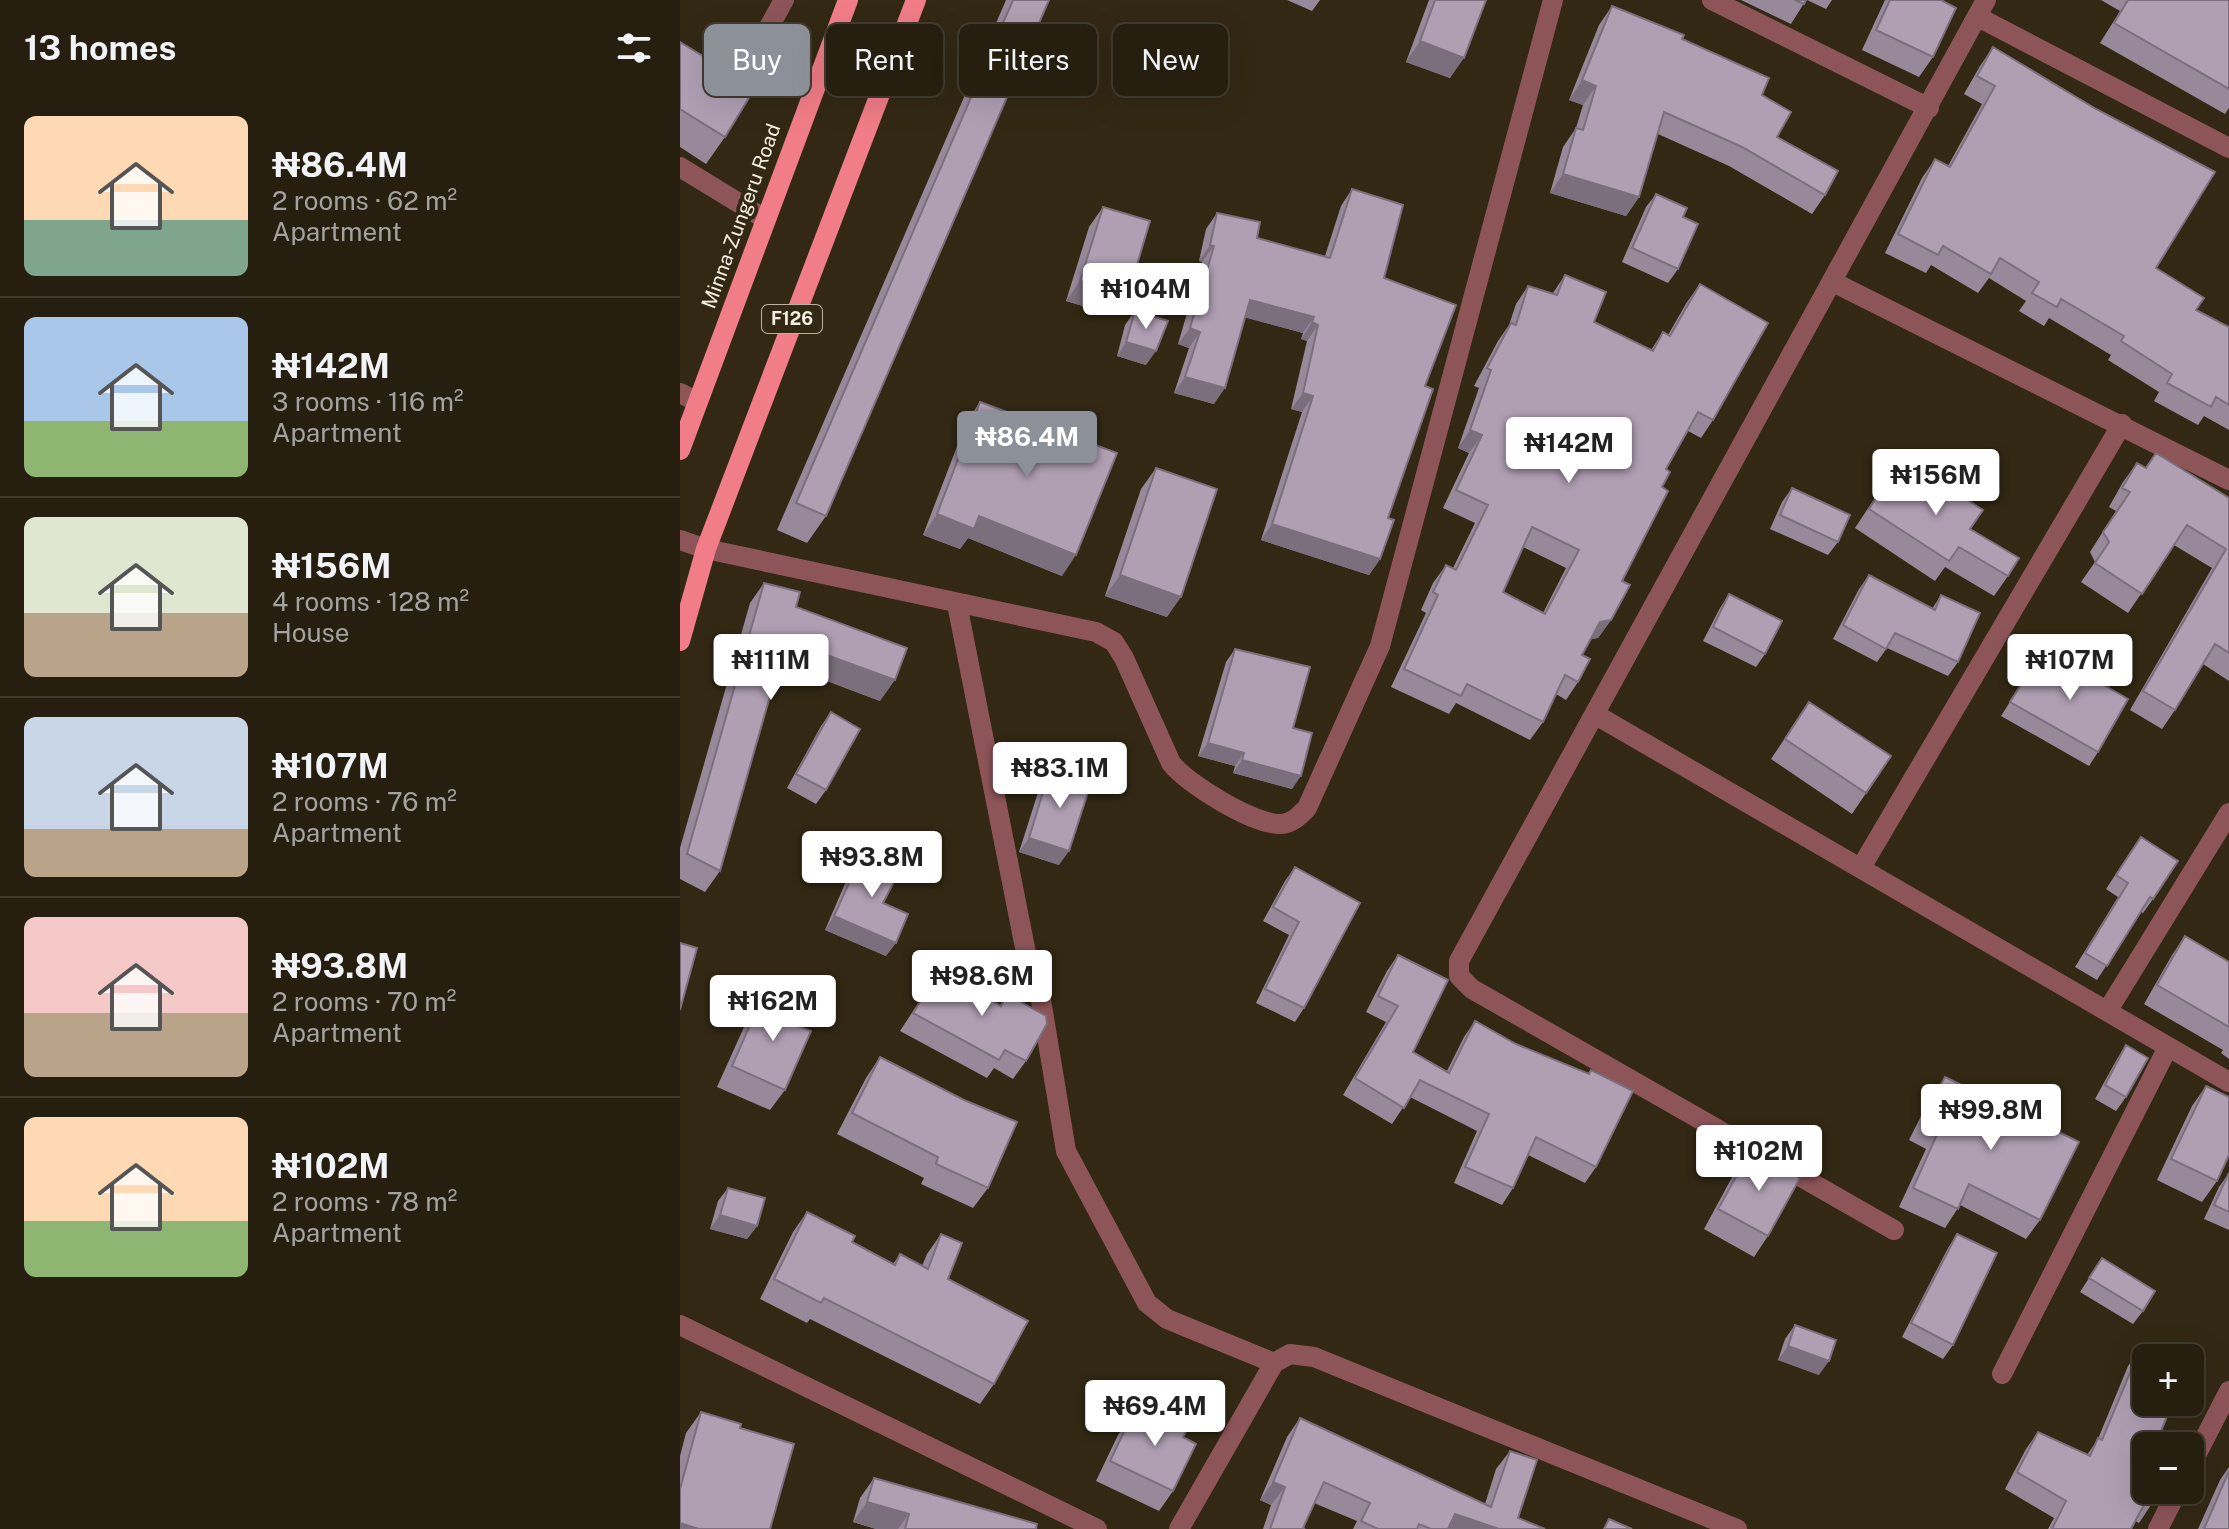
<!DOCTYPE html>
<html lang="en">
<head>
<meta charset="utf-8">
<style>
	body { margin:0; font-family:"Public Sans",sans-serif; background:#2e2718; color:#f1f3f6; height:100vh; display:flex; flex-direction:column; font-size:30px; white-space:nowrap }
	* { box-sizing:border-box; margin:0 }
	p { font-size:26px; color:#a4a29e }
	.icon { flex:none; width:44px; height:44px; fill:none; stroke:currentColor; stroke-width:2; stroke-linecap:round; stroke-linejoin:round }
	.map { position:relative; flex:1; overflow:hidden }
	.drawer { display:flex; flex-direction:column; background:#261e0f; width:680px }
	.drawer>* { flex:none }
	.guide { position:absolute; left:24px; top:24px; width:760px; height:72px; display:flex; gap:16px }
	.buttons { position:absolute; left:1452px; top:1344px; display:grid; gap:16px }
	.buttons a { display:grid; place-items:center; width:72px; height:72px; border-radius:12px; background:#261e0f; box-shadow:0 8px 32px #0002,0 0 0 2px #423c2f; font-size:40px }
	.price { position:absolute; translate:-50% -68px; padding:0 18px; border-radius:8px; background:#fff; color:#222; font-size:26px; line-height:52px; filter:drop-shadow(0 2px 4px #0008) }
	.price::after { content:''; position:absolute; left:50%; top:48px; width:24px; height:18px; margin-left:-12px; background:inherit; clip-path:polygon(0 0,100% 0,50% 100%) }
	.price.selected { background:#8c9099; color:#fff }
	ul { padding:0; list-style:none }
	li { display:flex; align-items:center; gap:24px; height:200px; padding:0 24px }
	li+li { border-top:2px solid #423c2f }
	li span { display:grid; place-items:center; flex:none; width:224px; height:160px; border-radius:12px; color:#555 }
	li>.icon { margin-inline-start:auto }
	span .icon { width:96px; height:96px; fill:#fffc; stroke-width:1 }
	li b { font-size:34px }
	h2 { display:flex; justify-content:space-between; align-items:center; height:96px; padding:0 24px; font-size:34px }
	.pill { padding:0 28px; border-radius:12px; background:#261e0f; box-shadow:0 8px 32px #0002,0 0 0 2px #423c2f; font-size:28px; line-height:72px }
	.pill.selected { background:#8c9099; color:#fff }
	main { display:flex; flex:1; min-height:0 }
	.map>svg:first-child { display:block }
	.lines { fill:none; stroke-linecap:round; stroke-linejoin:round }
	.minor { stroke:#8e5559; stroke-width:20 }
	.major { stroke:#f17d88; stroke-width:20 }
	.wall { fill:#97899a; fill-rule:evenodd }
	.shaded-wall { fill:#7b6f7d }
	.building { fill:#b09fb3; stroke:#7b6f7d; stroke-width:2; fill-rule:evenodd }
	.labels { text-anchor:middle; stroke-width:8; stroke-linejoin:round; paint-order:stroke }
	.shield { fill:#322814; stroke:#bab3a4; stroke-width:2 }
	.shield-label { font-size:18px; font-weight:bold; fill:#f5efe2 }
	.street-label { font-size:20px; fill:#f5efe2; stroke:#322814 }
</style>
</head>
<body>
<main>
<section class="drawer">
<h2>13 homes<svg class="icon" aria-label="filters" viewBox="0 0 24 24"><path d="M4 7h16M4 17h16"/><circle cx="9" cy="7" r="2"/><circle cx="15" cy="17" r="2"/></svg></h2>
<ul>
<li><span style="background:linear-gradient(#ffd9b3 65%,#7fa58c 0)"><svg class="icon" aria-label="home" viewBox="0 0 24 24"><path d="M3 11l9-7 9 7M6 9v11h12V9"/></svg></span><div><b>₦86.4M</b><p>2 rooms · 62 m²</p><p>Apartment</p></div></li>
<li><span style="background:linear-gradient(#a9c7e8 65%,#8fb573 0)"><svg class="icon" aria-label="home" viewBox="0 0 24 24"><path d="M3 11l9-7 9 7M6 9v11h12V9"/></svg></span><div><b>₦142M</b><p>3 rooms · 116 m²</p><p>Apartment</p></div></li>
<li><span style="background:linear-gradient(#dfe7d0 60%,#b9a48a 0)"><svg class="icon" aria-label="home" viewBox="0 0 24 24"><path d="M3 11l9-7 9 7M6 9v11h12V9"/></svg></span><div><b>₦156M</b><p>4 rooms · 128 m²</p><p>House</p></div></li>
<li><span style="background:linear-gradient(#c9d6e8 70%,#b9a48a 0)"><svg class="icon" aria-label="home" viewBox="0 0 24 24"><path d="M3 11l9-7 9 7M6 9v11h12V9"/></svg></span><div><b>₦107M</b><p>2 rooms · 76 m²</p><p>Apartment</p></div></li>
<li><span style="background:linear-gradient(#f6c9c9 60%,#b9a48a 0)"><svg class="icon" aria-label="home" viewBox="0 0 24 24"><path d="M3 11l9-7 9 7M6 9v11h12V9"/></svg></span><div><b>₦93.8M</b><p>2 rooms · 70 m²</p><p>Apartment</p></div></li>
<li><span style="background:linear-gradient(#ffd9b3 65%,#8fb573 0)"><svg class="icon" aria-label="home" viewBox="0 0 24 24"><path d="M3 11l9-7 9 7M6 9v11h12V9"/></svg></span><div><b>₦102M</b><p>2 rooms · 78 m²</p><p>Apartment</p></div></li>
</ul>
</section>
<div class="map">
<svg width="1549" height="1529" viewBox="0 0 1549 1529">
	<rect width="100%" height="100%" fill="#322814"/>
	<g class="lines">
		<path class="minor" d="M1032,0L1249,108
			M1298,17L1549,148
			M48,101L104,0
			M0,167L85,219
			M1153,282L1549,480
			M0,393L18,402
			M0,540L26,549L416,632L434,642L444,658L491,763C507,784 574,825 601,824C612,824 620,815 627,808L700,646L873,0
			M277,604L348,963L361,1000L386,1151L467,1303L487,1319L594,1363
			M916,715L1549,1082
			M1182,866L1442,424
			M1428,1010L1549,813
			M1214,1230L792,989L779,976V961L1306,0
			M0,1325L417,1529
			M1322,1374L1488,1047
			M1510,1467L1549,1391
			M499,1529L594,1363L610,1354L634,1357L1057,1529
			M1478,1529L1498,1490"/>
		<path class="major" d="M0,450L168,0
			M0,641L26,549L236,0"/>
	</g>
	<path class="wall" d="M326,0H369L146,516L127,543L97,530Z
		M607,0H640L632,11Z
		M749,0H806L770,78L726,62Z
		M1061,0H1126L1111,24Z
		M1127,0H1152L1146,9Z
		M1205,0L1261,1L1253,57L1239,77L1182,50Z
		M1421,0H1549V108L1545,114L1420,43L1440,11Z
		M932,6L1002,39L1082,95L1097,137L1145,195L1132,214L1049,166L978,134L959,197L946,216L870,193L883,147L896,128L903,105L889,100L919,25Z
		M0,42L45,137L26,164L0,147Z
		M1313,47L1476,268L1516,310L1549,327V430L1524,416L1518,425L1474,401L1479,392L1428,360L1431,355L1369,318L1364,326L1339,311L1346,301L1309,278L1298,293L1251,265L1246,273L1205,253L1242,178L1255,159L1268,166L1302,104L1284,94L1300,66Z
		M672,189L704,278L745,386L708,518L700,559L689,575L581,540L622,412L611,409L627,341L621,339L623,333L565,317L534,404L494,393L509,348L498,344L522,262L519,261L526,229L537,213L577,238L645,256L661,206Z
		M976,194L1003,217L998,269L988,283L942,262L966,207Z
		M423,207L433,315L386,301L409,227Z
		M885,275L914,322L971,350L983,332L988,335L1007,302L1020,284L1033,420L1021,438L1008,431L986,469L982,487L942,581L931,620L918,638L911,639L902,655L898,682L886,700L876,694L863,722L850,740L776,703L769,714L711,687L746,613L741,610L753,583L766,565L773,568L795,523L763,508L789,453L778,448L799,388L794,386L818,341L829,325L836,304L848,286L873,293ZM843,547L886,568L863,613L823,592Z
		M455,311L466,365L437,356L445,325Z
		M300,402L382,576L288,538L280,549L243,535L286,423Z
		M1476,453L1549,498V681L1523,664L1495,710L1482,729L1450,710L1532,568L1494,545L1448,613L1401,582L1415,562L1410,552L1436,511L1429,507L1443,482L1457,463L1465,468Z
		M1222,457L1290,529L1328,576L1314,596L1265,567L1255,581L1175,528Z
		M476,468L487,617L425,596L461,489Z
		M1112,488L1158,542L1148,555L1090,529L1102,502Z
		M1189,575L1252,609L1261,595L1278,662L1268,676L1207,648L1197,662L1153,639L1179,589Z
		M84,583L116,607L200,701L99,663L40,871L25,892L0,879V848L70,603Z
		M1049,594L1085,654L1076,667L1023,641L1040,608Z
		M555,649L613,728L612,789L553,773L555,766L518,756L546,662Z
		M1361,653L1418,752L1409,766L1321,716Z
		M1129,702L1211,756L1172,814L1091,759Z
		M151,712L146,790L136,804L107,788L141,726Z
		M370,769L379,865L339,852L361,783Z
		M184,850L203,903L206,956L145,930L174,863Z
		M1451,851L1473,899L1463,913L1461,912L1417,980L1395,967L1438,897L1426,889Z
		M615,867L624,1008L615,1022L576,1003L609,935L583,921L605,881Z
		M1505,936L1549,962V1059L1541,1053L1543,1050L1464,1004L1492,955Z
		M718,955L733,1052L767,1071L784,1037L795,1021L916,1167L905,1183L848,1155L833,1188L822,1205L774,1183L797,1131L730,1097L712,1124L663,1095L706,1022L686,1012L707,971Z
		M260,970L320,1005L327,994L346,1061L333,1079L314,1068L307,1078L220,1031Z
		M83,995L117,1026L105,1090L90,1110L37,1087L69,1016Z
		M1446,1045V1097L1436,1111L1415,1099L1437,1059Z
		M200,1057L308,1188L293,1208L241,1184L244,1178L157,1134L186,1078Z
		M1265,1077L1360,1220L1346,1239L1280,1205L1265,1228L1219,1207L1246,1149L1229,1140L1251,1096Z
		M1526,1086L1537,1181L1522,1202L1477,1180L1512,1106Z
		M1071,1150L1088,1236L1074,1257L1024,1229L1056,1170Z
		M1549,1173V1230L1524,1219L1539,1187Z
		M48,1188L77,1226L67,1239L30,1229L38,1201Z
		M127,1212L172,1242L213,1264L220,1254L242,1266L247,1254L261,1234L268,1279L314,1384L300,1404L130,1319L127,1323L80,1299L113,1232Z
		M1277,1234L1273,1345L1263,1359L1222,1337L1268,1248Z
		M1422,1258L1463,1311L1453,1324L1400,1292Z
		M1115,1325L1139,1375L1098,1360L1105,1339Z
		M1460,1349L1471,1505L1459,1523L1455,1521L1451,1529H1368L1374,1518L1325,1489L1346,1449L1358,1432L1407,1455L1418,1439L1448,1366Z
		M469,1407L503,1437L493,1491L479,1511L416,1481L438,1435L452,1415L461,1418Z
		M21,1412L0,1529V1456L6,1433Z
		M620,1418L805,1504L816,1469L830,1451L838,1518L865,1529H673L677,1521L634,1503L623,1528L625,1529H583L591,1505L580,1500L607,1437Z
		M1549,1467V1529H1518L1540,1480Z
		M194,1478L356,1529H196L173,1522L180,1498Z"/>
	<path class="shaded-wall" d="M740,41L784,58L770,78L726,62Z
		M902,80L916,86L903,105L889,100Z
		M883,174L959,197L946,216L870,193Z
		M530,245L534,246L522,262L519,261Z
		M400,281L448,295L433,315L386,301Z
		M570,300L634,317L623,333L559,316Z
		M632,322L638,325L627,341L621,339Z
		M510,328L520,332L509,348L498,344Z
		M446,342L476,351L466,365L437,356Z
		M505,377L545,388L534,404L494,393Z
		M623,393L633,396L622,412L611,409Z
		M790,430L802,435L789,453L778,448Z
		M257,514L299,516L396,555L382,576L288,538L280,549L243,535Z
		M592,524L700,559L689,575L581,540Z
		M440,575L501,597L487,617L425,596Z
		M931,620L918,638L907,640L920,622Z
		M106,640L215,680L200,701L92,660Z
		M528,743L564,753L555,766L518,756Z
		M562,760L621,776L612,789L553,773Z
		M349,838L389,851L379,865L339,852Z
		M154,916L216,943L206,956L145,930Z
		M40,1215L77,1226L67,1239L30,1229Z
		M1108,1346L1149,1361L1139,1375L1098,1360Z
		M593,1482L605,1487L591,1505L580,1500Z
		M187,1502L229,1514L218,1529H196L173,1522Z
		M775,1514L819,1529H765Z
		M0,1523L19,1529H0Z"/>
	<path class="building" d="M333,0H369L146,516L116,503Z
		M755,0H806L784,58L740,41Z
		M1115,0H1126L1124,4Z
		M1210,0H1261L1276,8L1253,57L1196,30Z
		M1448,0H1549V89L1434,23Z
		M932,6L1004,35L1002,39L1089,78L1082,95L1111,112L1097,137L1158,171L1145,195L1062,147L984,112L959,197L883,174L896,128L903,130L916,86L902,80Z
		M0,42L54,75L60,85L75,88L45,137L0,109Z
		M1313,47L1416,109L1535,172L1476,268L1524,298L1516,310L1549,327V405L1536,397L1531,407L1487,383L1492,374L1441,341L1444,336L1381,299L1377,307L1352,293L1359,282L1320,258L1311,274L1263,246L1258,255L1218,234L1255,159L1270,167L1315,86L1297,76Z
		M672,189L723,205L704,278L776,305L745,386L753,389L708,518L714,520L700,559L592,524L633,396L623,393L638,325L632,322L634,317L570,300L545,388L505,377L520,332L510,328L534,246L530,245L537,213L580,222L577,238L650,258Z
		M976,194L1007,208L1003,217L1018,224L998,269L952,248Z
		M423,207L470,221L448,295L400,281Z
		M885,275L926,292L914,322L973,351L983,332L990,336L1020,284L1088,323L1033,420L1018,412L986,469L990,472L982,487L988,491L942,581L950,585L931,620L920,622L902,655L910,659L898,682L885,675L863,722L787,684L781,696L724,669L758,595L753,592L766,565L776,570L808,505L776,490L802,435L790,430L811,370L807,368L831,323L836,325L848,286L877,295ZM852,527L899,550L865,614L823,592Z
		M455,311L488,321L476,351L446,342Z
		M300,402L437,453L396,555L299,516L294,529L257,514Z
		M1476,453L1549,498V653L1535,644L1495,710L1463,691L1546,549L1507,525L1462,594L1415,563L1429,542L1423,532L1450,492L1442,488L1457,463L1466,468Z
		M1222,457L1303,510L1290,529L1339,558L1328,576L1279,547L1269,561L1189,509Z
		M476,468L537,489L501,597L440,575Z
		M1112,488L1170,515L1158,542L1100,515Z
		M1189,575L1255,610L1261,595L1300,613L1278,662L1215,633L1206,649L1163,625Z
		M84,583L120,592L116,607L227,648L215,680L106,640L40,871L7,854Z
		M1049,594L1102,621L1085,654L1033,627Z
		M555,649L630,667L613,728L632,733L621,776L562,760L564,753L528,743Z
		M1361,653L1408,682L1410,677L1448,699L1418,752L1330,702Z
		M1129,702L1211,756L1186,793L1105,739Z
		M151,712L180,729L146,790L116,774Z
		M370,769L411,783L389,851L349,838Z
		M1461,837L1498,861L1473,899L1470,897L1427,966L1405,953L1448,883L1436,875Z
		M184,850L221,868L203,903L228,914L216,943L154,916Z
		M615,867L680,903L624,1008L585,989L619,922L593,907Z
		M1505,936L1549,962V1027L1477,985Z
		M0,943L17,948L0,1010Z
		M718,955L768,980L733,1052L769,1073L795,1021L836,1044L909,1074L911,1070L953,1091L916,1167L856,1137L833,1188L785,1167L809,1114L740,1080L724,1108L675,1078L718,1006L698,996Z
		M260,970L321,1006L327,994L366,1016L367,1024L346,1061L325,1050L319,1060L233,1013Z
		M83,995L123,1013L117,1026L131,1031L105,1090L52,1066Z
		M1446,1045L1468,1058L1446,1097L1425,1085Z
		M200,1057L284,1100L337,1122L308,1188L256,1164L258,1157L172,1113Z
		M1265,1077L1399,1142L1360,1220L1289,1184L1278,1209L1233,1188L1259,1130L1242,1121Z
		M1526,1086L1549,1097V1155L1537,1181L1491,1159Z
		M1071,1150L1120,1178L1088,1236L1038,1209Z
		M1549,1173V1212L1534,1205Z
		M48,1188L85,1198L77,1226L40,1215Z
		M127,1212L175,1236L172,1242L215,1265L220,1254L248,1269L261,1234L282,1243L268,1279L348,1321L314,1384L144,1298L141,1303L94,1279Z
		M1277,1234L1317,1253L1273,1345L1231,1323Z
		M1422,1258L1475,1291L1463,1311L1409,1278Z
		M1115,1325L1156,1340L1149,1361L1108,1346Z
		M1460,1349L1481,1358H1466V1402H1493L1475,1446H1466V1490H1478L1471,1505L1465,1503L1451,1529H1372L1386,1501L1337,1472L1358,1432L1410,1456L1418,1438L1422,1440Z
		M469,1407L509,1426L503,1437L516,1444L493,1491L430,1461L452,1415L463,1419Z
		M21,1412L61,1424L60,1428L114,1444L90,1529H19L0,1523V1489Z
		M620,1418L811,1507L830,1451L857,1460L838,1518L865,1529H819L775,1514L768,1529H751L739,1524L737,1529H698L681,1521L690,1503L644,1482L623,1528L625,1529H590L605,1487L593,1482Z
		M1549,1471V1529H1524Z
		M194,1478L357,1524L356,1529H225L229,1514L187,1502Z
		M929,1519L952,1529H924Z"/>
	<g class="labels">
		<rect class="shield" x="82" y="305" width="60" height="28" rx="6"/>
		<g class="shield-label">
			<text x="112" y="325">F126</text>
		</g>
		<g class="street-label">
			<text transform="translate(61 216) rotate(-70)" y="7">Minna-Zungeru Road</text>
		</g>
	</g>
</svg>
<div class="buttons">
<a>+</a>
<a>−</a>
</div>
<b class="price" style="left:466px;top:331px">₦104M</b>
<b class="price selected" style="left:347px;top:479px">₦86.4M</b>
<b class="price" style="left:889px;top:485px">₦142M</b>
<b class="price" style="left:1256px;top:517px">₦156M</b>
<b class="price" style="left:91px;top:702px">₦111M</b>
<b class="price" style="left:1390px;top:702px">₦107M</b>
<b class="price" style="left:380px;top:810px">₦83.1M</b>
<b class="price" style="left:192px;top:899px">₦93.8M</b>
<b class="price" style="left:302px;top:1018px">₦98.6M</b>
<b class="price" style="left:93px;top:1043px">₦162M</b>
<b class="price" style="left:1311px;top:1152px">₦99.8M</b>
<b class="price" style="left:1079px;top:1193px">₦102M</b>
<b class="price" style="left:475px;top:1448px">₦69.4M</b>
<div class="guide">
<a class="pill selected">Buy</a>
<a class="pill">Rent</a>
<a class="pill">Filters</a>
<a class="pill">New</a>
</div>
</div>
</main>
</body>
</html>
